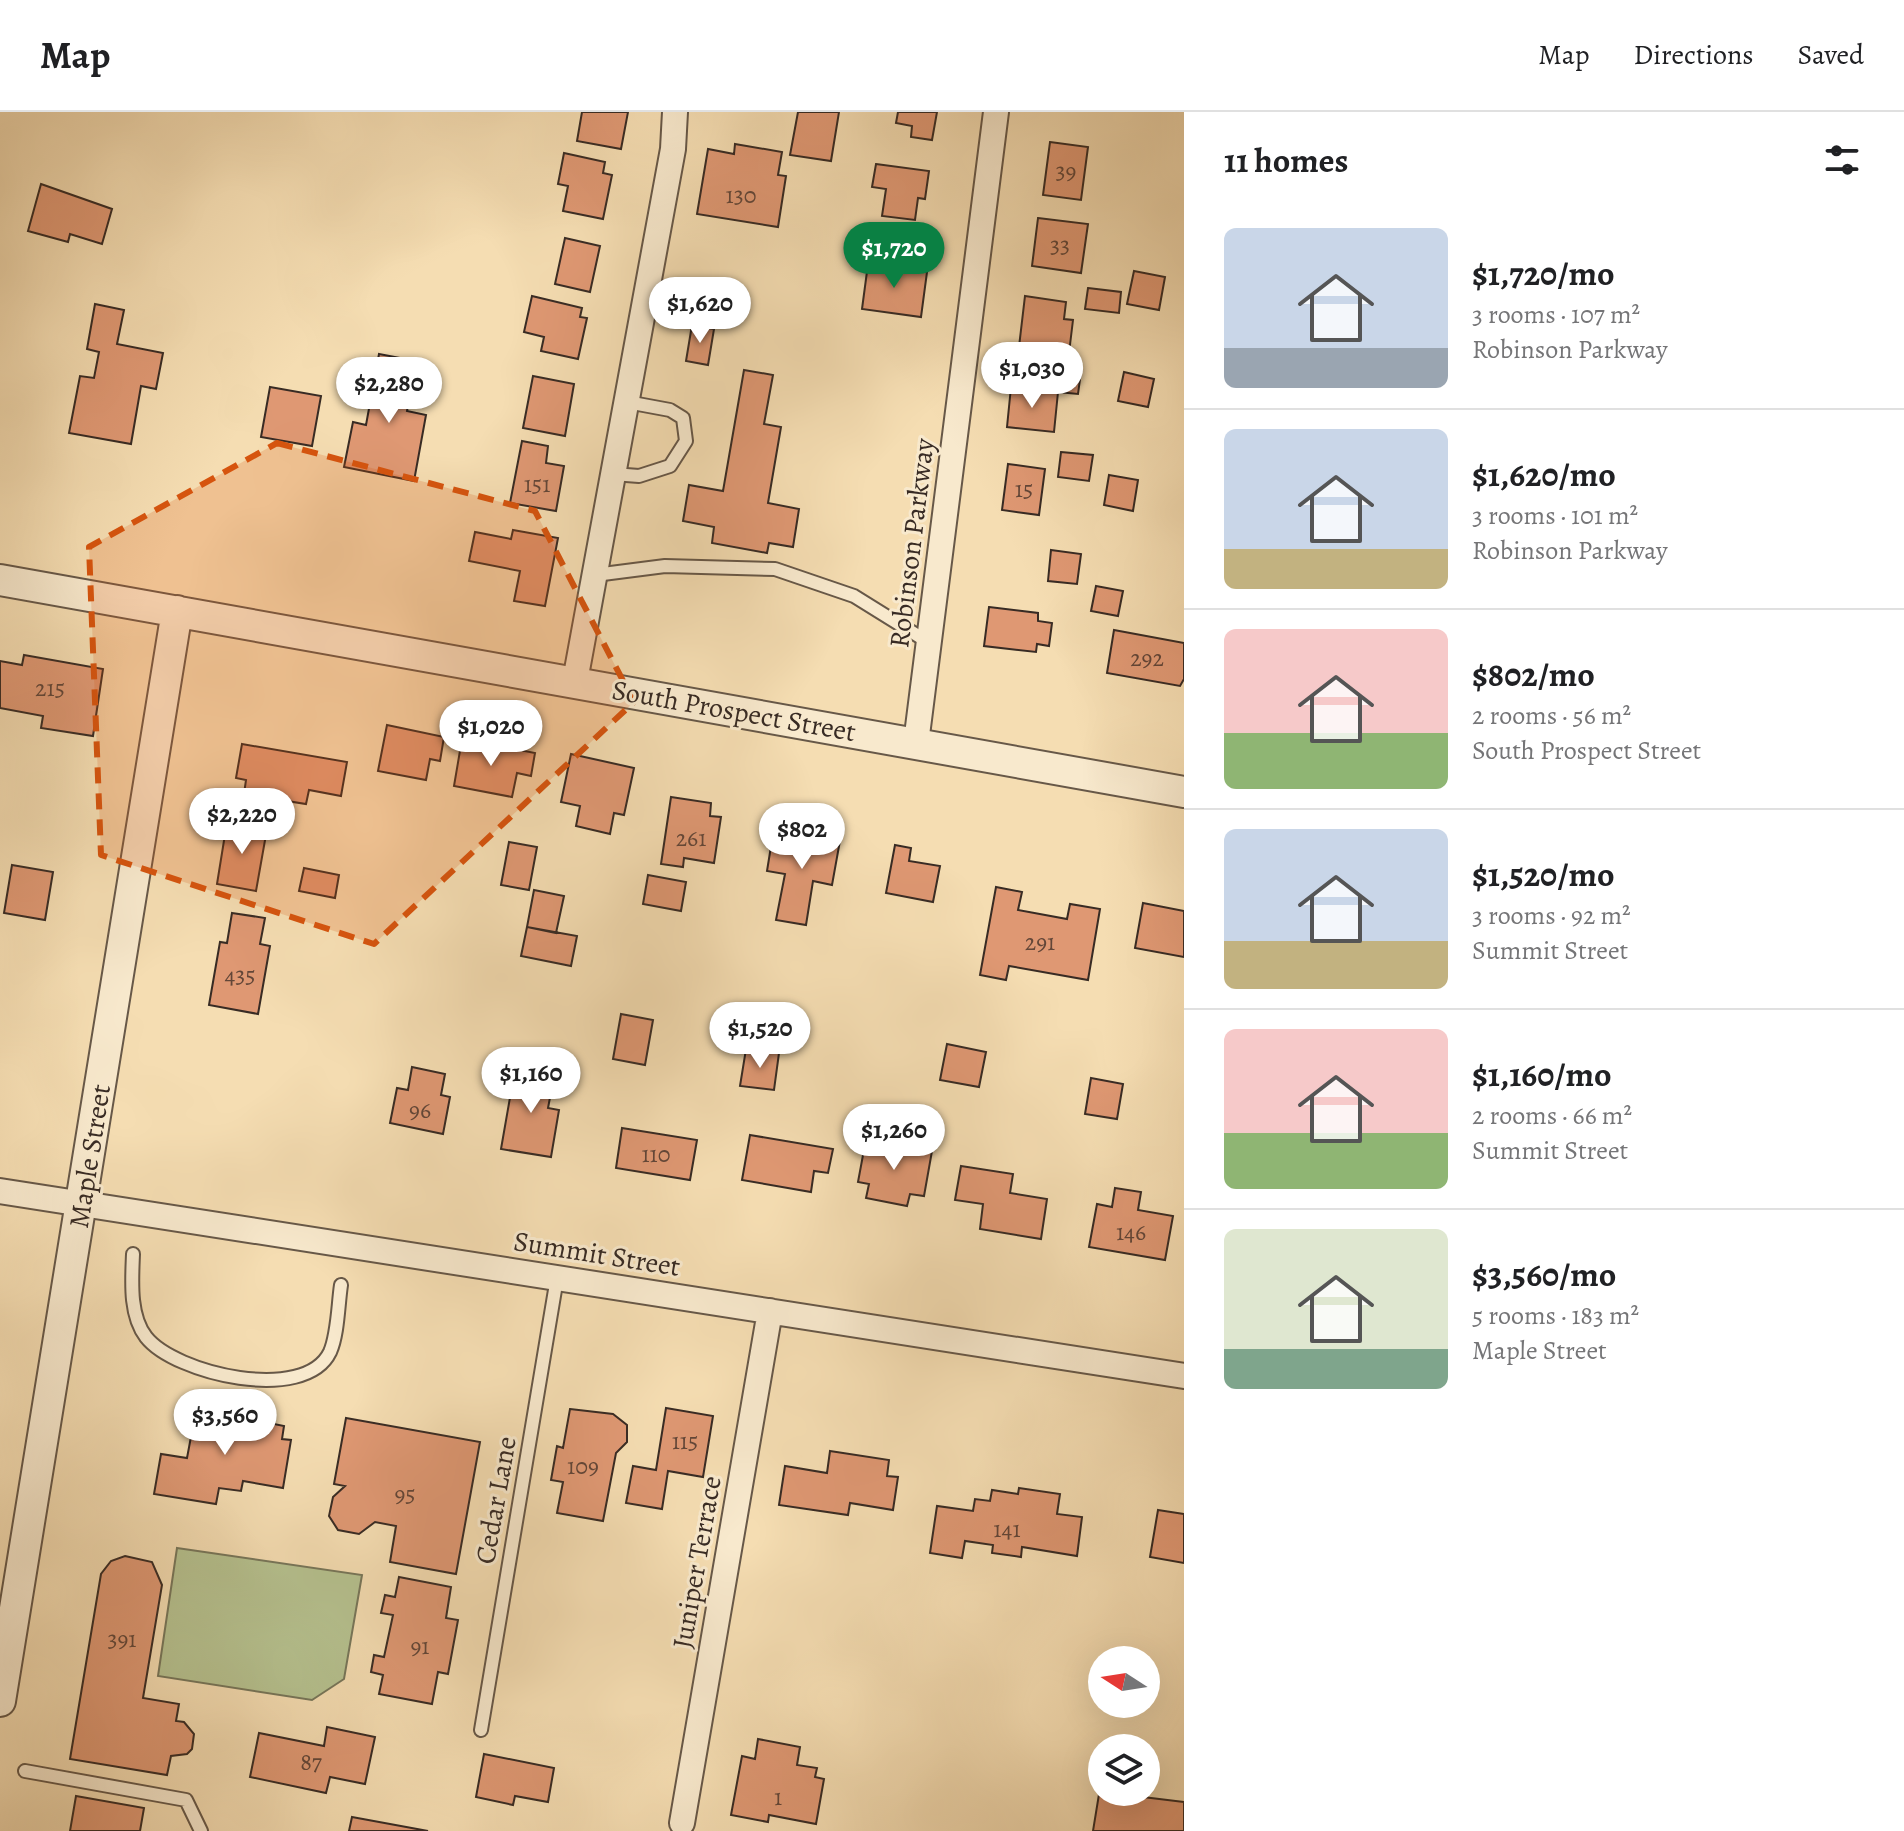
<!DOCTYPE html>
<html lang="en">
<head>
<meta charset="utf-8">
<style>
	body { margin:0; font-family:Alegreya,serif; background:#f2f2f2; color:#202124; height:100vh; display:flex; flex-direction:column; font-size:30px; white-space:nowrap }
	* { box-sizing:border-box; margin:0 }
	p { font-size:26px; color:#757577 }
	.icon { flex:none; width:44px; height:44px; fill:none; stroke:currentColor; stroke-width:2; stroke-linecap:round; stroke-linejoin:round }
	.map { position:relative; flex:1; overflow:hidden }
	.details { display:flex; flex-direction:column; background:#fff; width:720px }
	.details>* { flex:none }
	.needle { width:52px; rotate:282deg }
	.fabs { position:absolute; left:1088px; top:1534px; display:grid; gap:16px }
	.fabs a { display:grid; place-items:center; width:72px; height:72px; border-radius:50%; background:#fff; box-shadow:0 8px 32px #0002; font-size:40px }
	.price { position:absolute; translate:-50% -68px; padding:0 18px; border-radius:28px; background:#fff; color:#222; font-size:26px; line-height:52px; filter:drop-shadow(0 2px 4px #0008) }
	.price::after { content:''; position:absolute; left:50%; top:48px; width:24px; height:18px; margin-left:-12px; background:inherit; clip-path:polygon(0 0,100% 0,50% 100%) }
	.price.on { background:#0b8043; color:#fff }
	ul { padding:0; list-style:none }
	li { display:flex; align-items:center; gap:24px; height:200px; padding:0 40px }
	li+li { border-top:2px solid #e0e0e0 }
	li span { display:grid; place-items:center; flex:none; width:224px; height:160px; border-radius:12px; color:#555 }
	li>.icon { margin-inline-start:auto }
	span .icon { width:96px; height:96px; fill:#fffc; stroke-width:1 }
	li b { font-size:34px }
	h2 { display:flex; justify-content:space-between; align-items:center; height:96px; padding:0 40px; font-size:34px }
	header { display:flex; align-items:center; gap:48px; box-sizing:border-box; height:112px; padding:0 40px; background:#fff; border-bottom:2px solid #e0e0e0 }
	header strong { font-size:38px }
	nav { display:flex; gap:44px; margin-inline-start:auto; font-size:28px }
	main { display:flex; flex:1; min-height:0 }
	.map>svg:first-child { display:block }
	.green { fill:#b6c290; stroke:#77765a; stroke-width:2 }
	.building { fill:#df9873; stroke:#382b24; stroke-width:2 }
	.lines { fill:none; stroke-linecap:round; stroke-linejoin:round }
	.service-casing { stroke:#675848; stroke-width:16 }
	.minor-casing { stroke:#675848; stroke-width:28 }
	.tertiary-casing { stroke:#675848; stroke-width:34 }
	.service { stroke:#f8e9cd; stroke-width:12 }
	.minor { stroke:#f8e9cd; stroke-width:24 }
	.tertiary { stroke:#f8e9cd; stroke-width:30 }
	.marked { fill:#d6540e; fill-opacity:0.2; stroke:#d6540e; stroke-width:6; stroke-dasharray:16 10; stroke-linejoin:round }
	.labels { text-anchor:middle; stroke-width:6; stroke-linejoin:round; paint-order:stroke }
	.number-label { font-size:24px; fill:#624638 }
	.street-label { font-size:28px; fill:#382b24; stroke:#f8e9cd }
</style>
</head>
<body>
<header>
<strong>Map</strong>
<nav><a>Map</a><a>Directions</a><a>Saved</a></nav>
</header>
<main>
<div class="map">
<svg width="1184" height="1719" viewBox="0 0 1184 1719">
	<rect width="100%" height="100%" fill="#f5ddb2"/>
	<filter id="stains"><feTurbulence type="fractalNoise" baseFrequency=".0025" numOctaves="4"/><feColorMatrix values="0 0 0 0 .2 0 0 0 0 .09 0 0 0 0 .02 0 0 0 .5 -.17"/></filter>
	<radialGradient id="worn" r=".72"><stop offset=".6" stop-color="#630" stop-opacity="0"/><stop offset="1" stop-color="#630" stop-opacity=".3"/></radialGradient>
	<path class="green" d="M177,1436L362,1463L344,1567L312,1588L158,1564Z"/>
	<path class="building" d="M582,0H628L621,37L577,29Z
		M798,0H839L831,49L790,43Z
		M898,0H937L932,28L911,25L912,14L896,11Z
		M1050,30L1088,35L1081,88L1043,83Z
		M735,32L782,40L778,63L786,64L778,115L697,102L708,37L734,42Z
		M564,41L605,50L603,61L612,63L603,107L563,99L568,74L558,72Z
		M876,52L929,59L925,87L918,86L915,108L882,104L886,77L872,75Z
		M41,72L112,97L102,132L70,122L68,130L28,119Z
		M1038,106L1088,112L1081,161L1032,154Z
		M565,126L600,134L590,180L555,172Z
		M868,152L927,160L921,205L862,197Z
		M1134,159L1165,165L1159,198L1127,192Z
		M1088,176L1121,180L1119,201L1085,197Z
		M532,184L582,196L580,205L587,206L578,247L541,239L544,225L524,220Z
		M1025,184L1066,190L1064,207L1073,208L1069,241L1019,235Z
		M95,192L124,198L117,232L163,241L156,277L141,274L131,332L69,321L80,264L94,266L99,240L87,237Z
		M692,213L714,217L708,253L686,249Z
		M379,242L416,249L407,299L426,303L414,369L344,355L353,310L366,313Z
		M744,258L773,263L764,312L781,315L768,391L799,397L793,435L769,431L767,441L712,431L714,415L683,409L689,373L723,379Z
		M1060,258L1081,260L1078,282L1058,280Z
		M1124,260L1154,267L1148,295L1118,289Z
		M533,264L574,272L565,324L523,316Z
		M270,275L321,284L312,334L261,325Z
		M1011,275L1058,280L1054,320L1007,315Z
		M522,329L548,334L546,351L564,354L556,399L510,391Z
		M1061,340L1093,343L1089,369L1058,365Z
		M1008,352L1045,357L1039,403L1002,398Z
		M1109,363L1138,368L1133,399L1104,393Z
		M513,418L558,426L545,494L514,489L520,459L469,449L475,420L511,427Z
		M1051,438L1081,442L1077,472L1048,469Z
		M1096,474L1123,479L1118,504L1091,499Z
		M989,495L1038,501V509L1052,511L1049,534L1037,532L1036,540L984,534Z
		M1114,518L1184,531V567L1180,574L1107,561Z
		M24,543L103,557L93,624L41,616L43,604L0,596V549L22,553Z
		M387,613L444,625L440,649L430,647L426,668L378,659Z
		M462,627L535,641L531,664L517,661L512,685L454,674Z
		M242,632L347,650L341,684L309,678L306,692L244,682L246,668L236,666Z
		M571,642L634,656L624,703L614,701L610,722L576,714L580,694L561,690Z
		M671,685L711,691L710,704L721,705L714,751L684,746L683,755L661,752Z
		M227,710L267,717L256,779L217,772Z
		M814,718L841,723L832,773L813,769L806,813L776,808L785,762L767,759L773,722L812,729Z
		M509,730L537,735L529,778L501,773Z
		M895,733L911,736L909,749L940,754L933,790L886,781Z
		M12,753L53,760L45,808L4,801Z
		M304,756L339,763L335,786L299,779Z
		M648,763L686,770L681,799L643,792Z
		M996,775L1022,780L1018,798L1067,807L1070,792L1100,797L1088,868L1009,854L1006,868L980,863Z
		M534,778L564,784L556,821L527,815Z
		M1143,791L1184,799V845L1135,836Z
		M232,801L265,806L260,832L270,834L258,902L209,893L220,830L227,831Z
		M527,815L577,824L571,854L521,844Z
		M621,902L653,908L645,953L613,947Z
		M947,932L986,940L979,975L940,968Z
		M746,937L779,941L774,978L740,974Z
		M412,955L445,962L441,983L450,985L443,1022L390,1011L397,976L408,978Z
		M515,957L554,965L548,996L559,998L551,1045L501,1037Z
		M1091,966L1123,972L1117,1007L1085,1002Z
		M622,1016L697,1028L690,1068L616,1056Z
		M750,1023L833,1037L828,1061L814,1059L811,1080L742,1068Z
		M866,1027L932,1039L924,1084L910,1082L907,1094L866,1086L869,1072L858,1070Z
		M961,1054L1013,1062L1010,1081L1047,1087L1041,1127L980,1117L983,1092L955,1088Z
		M1115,1076L1141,1080L1138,1098L1173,1104L1165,1148L1089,1135L1097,1092L1112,1095Z
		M197,1293L270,1306L269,1311L284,1314L282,1327L291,1328L283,1376L243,1369L241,1379L219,1376L216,1392L154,1382L161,1342L187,1346Z
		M666,1296L713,1304L703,1365L668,1359L662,1397L626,1391L633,1354L656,1358Z
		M570,1297L613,1302L627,1313V1330L616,1341L603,1409L557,1401L563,1370L551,1368L557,1334L563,1336Z
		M346,1306L480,1330L456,1462L390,1450L396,1414L375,1410L359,1422L338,1418L329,1404L333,1385L345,1374L334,1372Z
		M830,1339L889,1348L887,1364L898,1365L893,1398L850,1391L848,1403L779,1393L785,1354L827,1361Z
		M1019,1376L1060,1382L1057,1402L1082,1405L1077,1444L1022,1435L1021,1445L992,1441L993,1433L965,1429L962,1446L930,1441L937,1394L973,1399L975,1387L990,1389L992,1378L1018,1382Z
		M1158,1398L1184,1402V1451L1150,1445Z
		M125,1444L152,1450L162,1473L143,1586L179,1592L176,1609L184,1610L194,1622L192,1637L187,1642L171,1644L167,1663L70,1647L101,1462L111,1449Z
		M399,1465L451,1475L446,1506L458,1508L448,1562L438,1560L432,1592L379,1582L383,1563L371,1560L374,1543L384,1545L393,1503L381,1501L385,1483L395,1485Z
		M327,1615L375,1625L365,1672L330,1665L326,1681L250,1665L259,1621L324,1634Z
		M758,1627L800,1635L797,1653L817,1656L815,1665L824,1667L816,1712L769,1703L768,1710L731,1703L742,1644L755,1647Z
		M484,1642L554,1656L548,1690L515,1684L513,1693L476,1685Z
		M1100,1676L1102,1680L1184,1690V1719H1093Z
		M76,1684L144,1696L140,1719H70Z
		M352,1705L428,1719H349Z"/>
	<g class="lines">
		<g class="service-casing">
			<path id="service" d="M613,362L639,364L670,354L686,329L683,306L670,298L627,290
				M595,463L665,454L775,457L854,484L928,530
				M133,1142C132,1168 129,1203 146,1225C175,1262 305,1292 330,1240C338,1222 338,1193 341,1173
				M481,1618L557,1166
				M25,1659L186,1688L201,1719"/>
		</g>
		<g class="minor-casing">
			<path id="minor" d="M575,569L673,37L675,0
				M916,631L996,0
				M0,1079L1184,1264
				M682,1711L770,1199"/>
		</g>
		<g class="tertiary-casing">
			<path id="tertiary" d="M0,468L1184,680
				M0,1589L177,499"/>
		</g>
		<use href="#service" class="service"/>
		<use href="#minor" class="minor"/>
		<use href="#tertiary" class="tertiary"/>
	</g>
	<path class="marked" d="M277,331L535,399L634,590L374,832L101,743L89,435Z"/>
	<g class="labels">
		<g class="number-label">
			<text x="1066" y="67">39</text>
			<text x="741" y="91">130</text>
			<text x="1060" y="141">33</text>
			<text x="537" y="380">151</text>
			<text x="1024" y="385">15</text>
			<text x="1147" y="554">292</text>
			<text x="50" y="584">215</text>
			<text x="691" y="734">261</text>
			<text x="1040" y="838">291</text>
			<text x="240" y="871">435</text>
			<text x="420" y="1006">96</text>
			<text x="656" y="1050">110</text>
			<text x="1131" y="1128">146</text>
			<text x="685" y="1337">115</text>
			<text x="583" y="1362">109</text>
			<text x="405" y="1390">95</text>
			<text x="1007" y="1425">141</text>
			<text x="122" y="1535">391</text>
			<text x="420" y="1542">91</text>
			<text x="311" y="1658">87</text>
			<text x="778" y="1693">1</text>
		</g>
		<g class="street-label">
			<text transform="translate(911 431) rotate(-83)" y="10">Robinson Parkway</text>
			<text transform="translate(734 598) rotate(10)" y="10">South Prospect Street</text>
			<text transform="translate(89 1044) rotate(-81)" y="10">Maple Street</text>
			<text transform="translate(597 1141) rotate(9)" y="10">Summit Street</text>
			<text transform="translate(495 1388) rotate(-80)" y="10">Cedar Lane</text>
			<text transform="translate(696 1450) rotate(-80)" y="10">Juniper Terrace</text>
		</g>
	</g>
	<rect width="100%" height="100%" filter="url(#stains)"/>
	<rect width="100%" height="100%" fill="url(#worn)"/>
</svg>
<div class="fabs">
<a><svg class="needle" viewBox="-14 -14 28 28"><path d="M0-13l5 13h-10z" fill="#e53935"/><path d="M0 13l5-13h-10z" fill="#757577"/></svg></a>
<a><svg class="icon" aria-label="layers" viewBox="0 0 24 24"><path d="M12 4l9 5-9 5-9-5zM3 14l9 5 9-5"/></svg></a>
</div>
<b class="price on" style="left:894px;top:178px">$1,720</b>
<b class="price" style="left:700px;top:233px">$1,620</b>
<b class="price" style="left:1032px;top:298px">$1,030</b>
<b class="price" style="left:389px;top:313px">$2,280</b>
<b class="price" style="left:491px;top:656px">$1,020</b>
<b class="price" style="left:242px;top:744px">$2,220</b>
<b class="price" style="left:802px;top:759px">$802</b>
<b class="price" style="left:760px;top:958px">$1,520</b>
<b class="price" style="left:531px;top:1003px">$1,160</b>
<b class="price" style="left:894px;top:1060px">$1,260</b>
<b class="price" style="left:225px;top:1345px">$3,560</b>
</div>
<section class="details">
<h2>11 homes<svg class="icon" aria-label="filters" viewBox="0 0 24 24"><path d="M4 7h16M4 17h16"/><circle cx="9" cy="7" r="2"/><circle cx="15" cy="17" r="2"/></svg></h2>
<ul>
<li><span style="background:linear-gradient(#c9d6e8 75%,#9aa5b1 0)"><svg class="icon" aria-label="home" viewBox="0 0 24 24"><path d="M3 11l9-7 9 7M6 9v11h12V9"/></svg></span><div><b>$1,720/mo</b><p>3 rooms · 107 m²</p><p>Robinson Parkway</p></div></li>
<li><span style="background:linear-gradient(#c9d6e8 75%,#c2b280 0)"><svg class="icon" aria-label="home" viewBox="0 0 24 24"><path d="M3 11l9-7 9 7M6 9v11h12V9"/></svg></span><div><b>$1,620/mo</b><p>3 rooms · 101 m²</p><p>Robinson Parkway</p></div></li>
<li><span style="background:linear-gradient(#f6c9c9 65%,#8fb573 0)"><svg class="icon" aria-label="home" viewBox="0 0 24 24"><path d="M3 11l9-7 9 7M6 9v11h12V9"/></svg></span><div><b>$802/mo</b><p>2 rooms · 56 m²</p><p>South Prospect Street</p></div></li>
<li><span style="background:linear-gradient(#c9d6e8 70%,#c2b280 0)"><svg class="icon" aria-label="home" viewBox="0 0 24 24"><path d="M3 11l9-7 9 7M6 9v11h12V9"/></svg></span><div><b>$1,520/mo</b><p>3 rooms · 92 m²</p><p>Summit Street</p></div></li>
<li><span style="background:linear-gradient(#f6c9c9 65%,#8fb573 0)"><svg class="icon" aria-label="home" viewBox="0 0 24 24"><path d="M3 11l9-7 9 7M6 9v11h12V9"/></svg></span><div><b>$1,160/mo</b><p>2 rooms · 66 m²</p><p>Summit Street</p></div></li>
<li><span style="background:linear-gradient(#dfe7d0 75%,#7fa58c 0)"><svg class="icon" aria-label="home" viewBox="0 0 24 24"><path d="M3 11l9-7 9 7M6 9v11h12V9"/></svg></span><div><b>$3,560/mo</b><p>5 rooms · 183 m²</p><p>Maple Street</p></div></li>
</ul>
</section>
</main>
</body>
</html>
